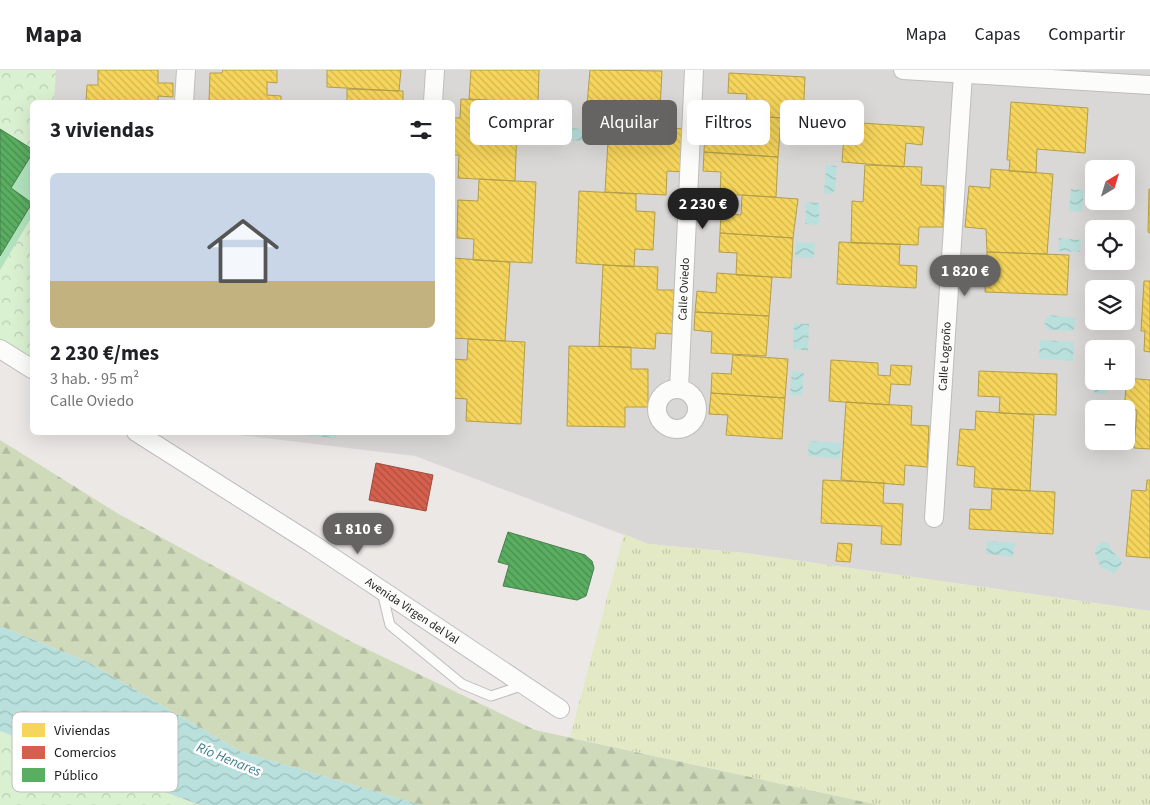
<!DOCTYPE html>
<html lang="es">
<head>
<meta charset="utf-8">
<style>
	body { margin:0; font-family:"Source Sans 3",sans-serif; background:#f6f6f6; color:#202124; height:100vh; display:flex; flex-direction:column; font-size:19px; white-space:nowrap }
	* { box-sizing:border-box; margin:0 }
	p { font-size:16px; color:#757577 }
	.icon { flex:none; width:28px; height:28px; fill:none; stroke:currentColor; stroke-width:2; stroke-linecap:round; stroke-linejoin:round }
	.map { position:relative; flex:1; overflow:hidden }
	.side { position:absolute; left:30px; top:30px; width:425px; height:335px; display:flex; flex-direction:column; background:#fff; border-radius:8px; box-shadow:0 5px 20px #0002 }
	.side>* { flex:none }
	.guide { position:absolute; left:470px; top:30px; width:475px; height:45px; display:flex; gap:10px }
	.needle { width:32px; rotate:38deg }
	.fabs { position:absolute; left:1085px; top:90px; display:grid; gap:10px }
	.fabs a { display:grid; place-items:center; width:50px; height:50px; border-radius:8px; background:#fff; box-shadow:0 5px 20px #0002; font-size:25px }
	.price { position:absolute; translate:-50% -42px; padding:0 11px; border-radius:18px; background:#656463; color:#fff; font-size:16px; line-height:32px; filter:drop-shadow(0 1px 2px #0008) }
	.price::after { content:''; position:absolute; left:50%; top:30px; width:15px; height:11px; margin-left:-8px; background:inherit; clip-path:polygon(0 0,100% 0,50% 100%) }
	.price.active { background:#222; color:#fff }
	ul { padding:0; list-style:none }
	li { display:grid; align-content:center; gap:10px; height:265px; padding:0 20px }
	li span { display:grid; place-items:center; height:155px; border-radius:8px; color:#555 }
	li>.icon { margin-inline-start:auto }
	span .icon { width:90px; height:90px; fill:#fffc; stroke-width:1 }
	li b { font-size:21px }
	h2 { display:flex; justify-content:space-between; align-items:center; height:60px; padding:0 20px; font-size:21px }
	.pill { padding:0 18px; border-radius:8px; background:#fff; box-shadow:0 5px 20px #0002; font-size:18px; line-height:45px }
	.pill.active { background:#656463; color:#fff }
	header { display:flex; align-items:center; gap:30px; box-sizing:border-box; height:70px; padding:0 25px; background:#fff; border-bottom:1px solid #e0e0e0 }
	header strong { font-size:24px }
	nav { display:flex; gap:28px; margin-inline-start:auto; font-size:18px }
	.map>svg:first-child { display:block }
	.residential { fill:#dad8d7; fill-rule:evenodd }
	.grass { fill:url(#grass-tufts) }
	.forest { fill:url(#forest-firs) }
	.park { fill:url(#park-crowns) }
	.pitch { fill:#b0e2bd }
	.water { fill:url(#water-waves) }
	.homes { fill:url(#homes-back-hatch); stroke:#b59e49 }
	.shops { fill:url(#shops-back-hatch); stroke:#9e4c3f }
	.public { fill:url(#public-back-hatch); stroke:#48824d }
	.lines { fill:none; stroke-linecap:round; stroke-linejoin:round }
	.service-casing { stroke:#bebdbc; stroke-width:11 }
	.minor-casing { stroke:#bebdbc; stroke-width:20 }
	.service { stroke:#fcfcfb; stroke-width:9 }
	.minor { stroke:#fcfcfb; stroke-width:18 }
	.labels { text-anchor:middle; stroke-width:5; stroke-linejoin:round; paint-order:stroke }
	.street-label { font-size:12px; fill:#1d1d1d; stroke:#fff }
	.water-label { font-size:14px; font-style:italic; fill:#3f7e8d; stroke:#fff }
	.key { fill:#fff; stroke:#bbb; stroke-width:1 }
	.key-label { font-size:14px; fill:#1d1d1d }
</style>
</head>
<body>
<header>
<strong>Mapa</strong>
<nav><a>Mapa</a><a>Capas</a><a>Compartir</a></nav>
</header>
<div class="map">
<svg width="1150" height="735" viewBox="0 0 1150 735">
	<defs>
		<pattern id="grass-tufts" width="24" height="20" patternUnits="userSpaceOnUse" patternTransform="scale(1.25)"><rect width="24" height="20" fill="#e3e9c4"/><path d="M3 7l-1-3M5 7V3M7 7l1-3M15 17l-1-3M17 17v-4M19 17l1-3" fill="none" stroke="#c2c7a8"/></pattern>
		<pattern id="forest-firs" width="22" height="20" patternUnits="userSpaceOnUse" patternTransform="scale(1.25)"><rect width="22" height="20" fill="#cfdabb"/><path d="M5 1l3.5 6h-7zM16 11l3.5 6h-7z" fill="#b1bba0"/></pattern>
		<pattern id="park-crowns" width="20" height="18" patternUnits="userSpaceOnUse" patternTransform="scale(1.25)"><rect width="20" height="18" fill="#daf1d1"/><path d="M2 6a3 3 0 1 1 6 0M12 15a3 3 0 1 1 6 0" fill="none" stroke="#bbceb3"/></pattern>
		<pattern id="water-waves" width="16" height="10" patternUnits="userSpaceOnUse" patternTransform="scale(1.25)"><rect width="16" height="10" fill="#b9e0dc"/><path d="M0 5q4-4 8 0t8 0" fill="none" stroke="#9fc0bc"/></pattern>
		<pattern id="homes-back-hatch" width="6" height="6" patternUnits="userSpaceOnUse" patternTransform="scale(1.25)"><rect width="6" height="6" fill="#f6d55c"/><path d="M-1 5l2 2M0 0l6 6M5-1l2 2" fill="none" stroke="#d2b650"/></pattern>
		<pattern id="shops-back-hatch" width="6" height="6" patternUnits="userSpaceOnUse" patternTransform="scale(1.25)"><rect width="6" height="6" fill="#d6604d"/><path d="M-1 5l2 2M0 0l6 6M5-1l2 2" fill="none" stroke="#ad4f3f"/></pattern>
		<pattern id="public-back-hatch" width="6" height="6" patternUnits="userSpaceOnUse" patternTransform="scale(1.25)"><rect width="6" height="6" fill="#5aae61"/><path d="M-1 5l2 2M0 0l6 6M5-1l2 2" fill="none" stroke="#4a8d4f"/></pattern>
	</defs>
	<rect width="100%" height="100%" fill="#ebe8e6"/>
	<path class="residential" d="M0,0H1150V541L745,483L648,474L415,386L222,363L452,362V32H32V299L0,279ZM1094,99H1126V131H1094ZM1094,159H1126V191H1094ZM1094,219H1126V251H1094ZM1094,279H1126V311H1094ZM1094,339H1126V371H1094Z"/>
	<path class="grass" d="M624,464L648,474L745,483L1150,541V735H878L570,667Z"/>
	<path class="forest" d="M0,370L117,443L352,572L535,660L878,735H421L242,682L86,591L0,556Z"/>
	<path class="park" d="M0,0H56L54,32H32V79L0,59Z
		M32,146V299L0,279V200Z
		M0,661L200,735H0Z"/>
	<path class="pitch" d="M0,59L32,79V146L0,200Z"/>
	<path class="water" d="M543,42H553L552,70L534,69V59H543Z
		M570,58L595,60L594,72L569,70Z
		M826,95L837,96L835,120L832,124L824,123Z
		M1071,119L1084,120L1082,142L1069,141Z
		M1126,124H1133L1132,135L1107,133V131H1126Z
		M806,132L819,133V155L805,154Z
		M1059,168L1081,170L1080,182L1058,181Z
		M796,172L815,173L814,188L795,187Z
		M1049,245L1075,248L1074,261L1048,260L1044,252Z
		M794,253L809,254L808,281L793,279Z
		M1040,270L1074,272L1073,291L1039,289Z
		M792,301L804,302L802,326L790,325Z
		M1095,311H1108L1106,324H1094Z
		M1090,349H1094V371H1101V378L1088,377Z
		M309,363H337L336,368L308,366Z
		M809,371L841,373L840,389L808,386Z
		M987,471L1015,473L1013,487L986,484Z
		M1102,472L1109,473C1110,475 1110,478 1112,480C1116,488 1130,490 1114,503L1101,498L1095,483L1096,477Z
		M0,556L86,591L242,682L421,735H200L0,661Z"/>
	<path class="homes" d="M98,0H158V13H173V27L158,26V32L86,31L87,15H98Z
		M223,0H277V13L267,12V25L281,26V32H209L210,3H222Z
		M327,0H401L399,21L327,17Z
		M471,0H539L538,33L469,29Z
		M590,0L662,1L660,40L587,35Z
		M729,3L805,7L803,49L745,46L747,24L728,23Z
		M347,19L403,21V32H347Z
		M461,29L518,32L515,111L458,108L459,85H452V48H460Z
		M1011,32L1088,38L1085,83L1037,79L1036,103L1009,101L1010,90H1007Z
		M610,37L667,40L666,58L686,59L683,102L667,101L666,125L605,122Z
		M726,43L781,48L778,87L704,82L705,62L724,63Z
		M845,52L924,57L922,75L906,73L904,97L842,92Z
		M704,82L778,87L776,127L720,124L721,102L703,101Z
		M865,95L922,97L921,115L944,116L943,157H919L918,175L851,173L852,131L863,132Z
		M991,99L1053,104L1047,184L987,182L986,159L965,157L969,116L990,118Z
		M479,109L536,112L532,193L473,190L474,169L457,168L458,130L478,131Z
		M1149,119H1150V163L1148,162Z
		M579,121L636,124V141L655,142L653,180L635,179L634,197L576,193Z
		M742,125L798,129L793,168L720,163L721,143L741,145Z
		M720,163L793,168L791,208L736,205L737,183L719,182Z
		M839,172L900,174L899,195L917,196L916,218L837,214Z
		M987,182L1069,185L1067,225L985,222Z
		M452,188L510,192L505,271L452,268Z
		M603,195L658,197L657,220H674L672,264L656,263L655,279L599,276Z
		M717,203L772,207L769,246L695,242L697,221L716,223Z
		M1144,211H1150V282L1144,281L1145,261H1141Z
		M695,242L769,246L766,286L711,283L712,262L694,260Z
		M468,269L525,272L521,354L466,351L467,329L452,328V289L467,290Z
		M569,276L631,277V299H648V337H625V357L567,356Z
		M733,285L788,289L785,328L711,323L712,303L731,304Z
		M831,290L878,293V305L890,306L891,295L912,296L910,315L891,314L889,335L829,331Z
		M979,301L1057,304L1056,345L999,343L1000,327L978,326Z
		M1127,308L1150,310V379L1134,378L1137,340L1124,339Z
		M711,323L785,328L782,369L726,365L728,345L709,344Z
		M846,332L912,336L911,355L929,356L927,397L905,395L904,415L841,410Z
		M976,341L1034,345L1030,421L974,417L975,397L957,395L960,359L975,360Z
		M823,410L884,413L883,433L903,434L901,475L881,474L882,456L821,453Z
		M1147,410H1150V488L1126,486L1132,420L1146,421Z
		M992,419L1055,422L1053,464L969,459L970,439L991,440Z
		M838,473L852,474L850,492L836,491Z"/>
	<path class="shops" d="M376,393L433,405L426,441L369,430Z"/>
	<path class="public" d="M0,59L32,79V84L11,118L32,133L0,186Z
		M508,462L585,485L592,491L594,498L586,526L577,530L503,516L509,495L498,492Z"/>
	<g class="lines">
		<g class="service-casing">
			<path id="service" d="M382,522L390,555L462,614L491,626L524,615"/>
		</g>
		<g class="minor-casing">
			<g id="minor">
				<path d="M903,0L1150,15"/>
				<path d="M184,32L186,0"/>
				<path d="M433,32L435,0"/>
				<path d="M0,279L32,299"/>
				<path id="s1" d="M679,319L694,0"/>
				<circle cx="677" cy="339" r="20"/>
				<path id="s2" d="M136,362L311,473L560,639"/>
				<path id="s3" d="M934,448L963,4"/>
			</g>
		</g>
		<use href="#service" class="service"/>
		<use href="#minor" class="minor"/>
	</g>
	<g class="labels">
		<g class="street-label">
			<text dy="4" stroke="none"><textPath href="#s1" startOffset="100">Calle Oviedo</textPath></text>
			<text dy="4" stroke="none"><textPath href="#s3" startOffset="162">Calle Logroño</textPath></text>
			<text dy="4" stroke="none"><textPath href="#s2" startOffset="329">Avenida Virgen del Val</textPath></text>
		</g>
		<g class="water-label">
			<text transform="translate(229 689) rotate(22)" y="5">Río Henares</text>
		</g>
	</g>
	<rect x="12" y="642" width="166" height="80" rx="8" class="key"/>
	<rect x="22" y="653" width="23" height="14" fill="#f6d55c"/>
	<rect x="22" y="676" width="23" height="13" fill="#d6604d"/>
	<rect x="22" y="698" width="23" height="14" fill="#5aae61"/>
	<g class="key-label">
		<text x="54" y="665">Viviendas</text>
		<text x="54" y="687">Comercios</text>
		<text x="54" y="710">Público</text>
	</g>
</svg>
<div class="fabs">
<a><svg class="needle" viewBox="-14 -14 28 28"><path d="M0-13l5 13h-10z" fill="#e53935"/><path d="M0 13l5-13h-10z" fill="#757577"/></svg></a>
<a><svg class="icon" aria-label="locate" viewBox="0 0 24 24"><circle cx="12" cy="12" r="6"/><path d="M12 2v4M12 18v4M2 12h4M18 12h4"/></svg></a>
<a><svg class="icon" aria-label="layers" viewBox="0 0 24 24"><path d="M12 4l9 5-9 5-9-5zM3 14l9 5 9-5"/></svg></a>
<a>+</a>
<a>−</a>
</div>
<b class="price active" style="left:703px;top:160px">2 230 €</b>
<b class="price" style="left:965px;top:227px">1 820 €</b>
<b class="price" style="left:358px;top:485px">1 810 €</b>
<div class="guide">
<a class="pill">Comprar</a>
<a class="pill active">Alquilar</a>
<a class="pill">Filtros</a>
<a class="pill">Nuevo</a>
</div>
<section class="side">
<h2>3 viviendas<svg class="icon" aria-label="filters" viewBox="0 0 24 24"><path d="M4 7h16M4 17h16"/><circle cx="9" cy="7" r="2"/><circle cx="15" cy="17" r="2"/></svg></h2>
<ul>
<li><span style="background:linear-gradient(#c9d6e8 70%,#c2b280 0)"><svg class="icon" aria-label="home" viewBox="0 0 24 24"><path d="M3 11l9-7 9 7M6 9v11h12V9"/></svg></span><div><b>2 230 €/mes</b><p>3 hab. · 95 m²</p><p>Calle Oviedo</p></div></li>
</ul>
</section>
</div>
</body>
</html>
